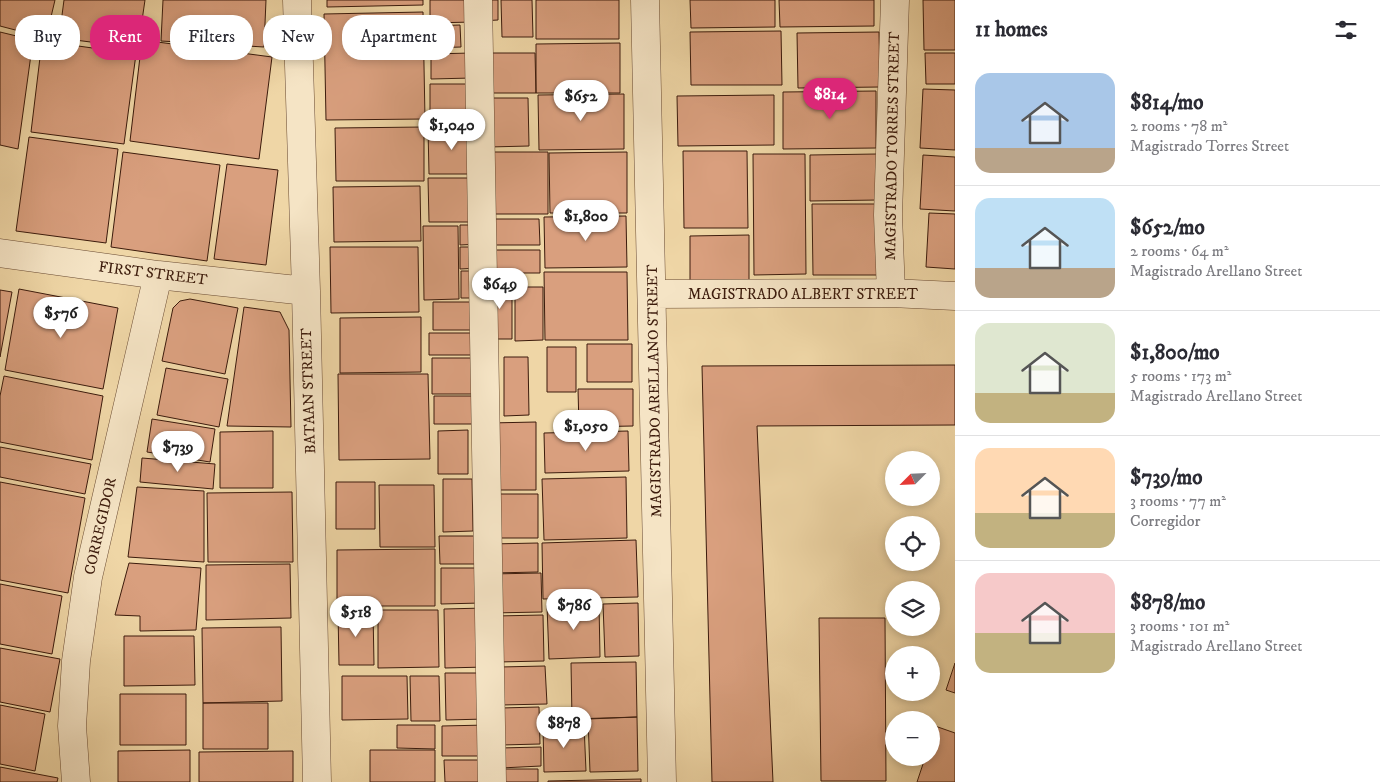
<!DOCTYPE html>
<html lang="en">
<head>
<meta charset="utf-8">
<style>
	body { margin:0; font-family:"IM FELL DW Pica",serif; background:#f2f2f3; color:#2b2b33; height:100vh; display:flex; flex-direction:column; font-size:19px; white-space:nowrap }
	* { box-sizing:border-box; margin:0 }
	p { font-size:16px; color:#7c7c81 }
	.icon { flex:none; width:28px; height:28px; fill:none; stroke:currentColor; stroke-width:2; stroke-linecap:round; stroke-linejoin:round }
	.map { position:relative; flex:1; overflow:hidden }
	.sheet { display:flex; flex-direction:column; background:#fff; width:425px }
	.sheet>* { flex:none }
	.hud { position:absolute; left:15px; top:15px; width:475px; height:45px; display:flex; gap:10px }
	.needle { width:32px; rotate:246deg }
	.fabs { position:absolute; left:885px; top:451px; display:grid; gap:10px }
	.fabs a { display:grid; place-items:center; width:55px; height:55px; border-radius:50%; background:#fff; box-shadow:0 2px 8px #0003; font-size:25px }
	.price { position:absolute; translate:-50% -42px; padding:0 11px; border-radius:18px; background:#fff; color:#222; font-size:16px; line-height:32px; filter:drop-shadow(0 1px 2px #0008) }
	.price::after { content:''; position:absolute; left:50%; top:30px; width:15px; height:11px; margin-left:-8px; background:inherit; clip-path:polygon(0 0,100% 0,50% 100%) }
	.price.current { background:#db2777; color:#fff }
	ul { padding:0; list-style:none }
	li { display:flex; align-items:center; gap:15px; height:125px; padding:0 20px }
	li+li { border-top:1px solid #e1e1e2 }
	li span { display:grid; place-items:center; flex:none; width:140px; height:100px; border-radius:15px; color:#555 }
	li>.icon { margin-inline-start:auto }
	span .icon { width:60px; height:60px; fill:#fffc; stroke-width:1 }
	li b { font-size:21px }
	h2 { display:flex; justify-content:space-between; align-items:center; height:60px; padding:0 20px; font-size:21px }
	.chip { padding:0 18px; border-radius:20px; background:#fff; box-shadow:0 2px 8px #0003; font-size:18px; line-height:45px }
	.chip.current { background:#db2777; color:#fff }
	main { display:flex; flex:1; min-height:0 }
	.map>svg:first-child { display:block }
	.building { fill:#d99f7e; stroke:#3c1b0c }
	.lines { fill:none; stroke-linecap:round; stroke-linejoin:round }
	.minor-casing { stroke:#694a32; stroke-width:29 }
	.minor { stroke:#f5e4c5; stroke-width:28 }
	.labels { text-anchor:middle; stroke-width:4; stroke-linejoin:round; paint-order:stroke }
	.street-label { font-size:15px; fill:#3c1b0c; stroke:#f5e4c5 }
</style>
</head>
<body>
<main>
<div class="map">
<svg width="955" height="782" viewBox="0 0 955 782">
	<rect width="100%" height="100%" fill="#efd6a6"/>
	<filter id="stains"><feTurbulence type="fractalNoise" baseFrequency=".004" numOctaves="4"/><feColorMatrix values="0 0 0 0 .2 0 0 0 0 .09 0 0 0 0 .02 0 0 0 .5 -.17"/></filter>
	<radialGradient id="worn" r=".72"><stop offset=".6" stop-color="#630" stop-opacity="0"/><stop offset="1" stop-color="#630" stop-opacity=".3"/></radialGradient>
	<path class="building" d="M0,0H55L46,38L0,26Z
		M64,0H145L138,48L59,38Z
		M163,0H266L264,47L161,41Z
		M327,0H423V5L327,7Z
		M430,0H472L473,22L430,23Z
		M479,0H498V20L480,21Z
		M501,0H532L533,37H502Z
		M536,0H619V39H536Z
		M690,0H775V27L691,28Z
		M779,0H874V26L780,27Z
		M923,0H955V50H924Z
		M423,12L425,119L326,120L324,14Z
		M460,25L461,47L429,48V26Z
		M781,31L782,85H691L690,32Z
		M0,32L33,40L18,149L0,145Z
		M879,32L880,87L798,88L797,33Z
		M142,40L272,57L259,159L130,141Z
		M42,41L136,54L124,144L31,132Z
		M620,43V93H536V44Z
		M471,53L472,78L431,79V54Z
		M480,53H535L536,93H481Z
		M925,53H955V84H926Z
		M430,84H473V124H430Z
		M923,89L955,90V150L920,148Z
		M876,91V148L783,149V92Z
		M624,94V149L539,150L538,95Z
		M774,95V145L678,146L677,96Z
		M488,98H528L529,146L489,147Z
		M424,127V181H336L335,128Z
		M475,127L476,174H429L428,128Z
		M29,137L118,149L106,243L16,231Z
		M683,151H747L748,228H684Z
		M123,152L220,165L207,261L111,247Z
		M493,152H548V214H494Z
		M627,152V213H550L549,153Z
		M753,154H805L806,274L754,275Z
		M877,154L878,200L810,201V155Z
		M923,155L955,157V211L920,209Z
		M227,164L278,170L266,265L214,259Z
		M428,178H476L477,222H429Z
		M420,186L421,241L334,242L333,187Z
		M812,204H880L881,275H813Z
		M929,213L955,214V269L926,267Z
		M626,216L627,267L545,268L544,217Z
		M487,219H539L540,245H487Z
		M460,225H480V244L460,245Z
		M423,226H458L459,299L424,300Z
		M749,235V280L690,281V236Z
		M330,247H418L419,312L331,313Z
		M460,247H479L480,268L460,269Z
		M492,250H540V273H492Z
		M461,271H480V298H461Z
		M544,272H627L628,340H545Z
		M487,282H512V339H487Z
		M515,287H543V340L515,341Z
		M19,289L118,308L103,389L5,370Z
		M0,290L12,292L0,357Z
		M190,299L238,308L225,374L162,361L173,308L180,301Z
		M433,302H481L480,330H433Z
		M244,307L280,312L289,330L291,427L227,426Z
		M421,317V372L340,373V318Z
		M429,333H476V355H429Z
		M587,344H632V382H587Z
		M547,347H576V392H547Z
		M504,357H528L529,415L504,416Z
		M432,358H480L481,394H432Z
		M955,365V425L757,426L773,782H712L702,366Z
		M166,368L228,379L219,427L157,415Z
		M338,374H428L430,459L339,460Z
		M4,376L103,396L92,460L0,442V396Z
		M578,389H633V426L579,427Z
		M434,396H473V424H434Z
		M152,419L215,429L210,462L147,452Z
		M536,422V490H491L490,423Z
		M468,430V474H438V431Z
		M273,431V488H220V432Z
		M628,431L629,471L545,473L544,433Z
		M0,447L91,464L85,494L0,477Z
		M142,458L215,464L213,489L140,482Z
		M626,477L627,538L544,540L542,479Z
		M443,479H472L473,531L443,532Z
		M0,482L85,498L68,593L0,580Z
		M336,482H375V529H336Z
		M379,485H434L435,547H380Z
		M137,487L204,491V562L128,557Z
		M292,492L293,562H208L207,493Z
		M492,494H538V538H493Z
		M439,536H480L481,564H440Z
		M636,540L638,597L543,599L542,543Z
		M538,543V572L492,573L491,544Z
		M435,549V606H337V550Z
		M129,563L201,568L196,630L140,631V616L115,615Z
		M290,564L291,618L206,620V565Z
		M441,568H480L481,603L441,604Z
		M541,573L542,612L492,613L491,574Z
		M0,584L62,596L52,654L0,644Z
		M638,603L639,656L605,657L603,604Z
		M599,604L600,657L549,659L547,605Z
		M485,608L486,667L445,668L444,609Z
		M378,610H438L439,667L378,668Z
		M338,611H373L374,665H339Z
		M543,615L544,661L498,662L496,616Z
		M819,618H885L886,781H821Z
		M281,627L282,701L203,703L202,628Z
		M124,636H194L195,685L124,686Z
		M0,648L60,659L50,712L0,702Z
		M636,662L637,717L572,719L571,663Z
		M955,663V693L946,690Z
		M545,666L547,704L501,705L500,667Z
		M445,673H485L486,719L446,720Z
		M342,676H407L408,719L342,720Z
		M410,676H439L440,721H411Z
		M120,694H186V745H120Z
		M203,703H268V749H203Z
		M0,705L45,714L35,771L0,764Z
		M539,707L540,744L502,745L501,708Z
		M637,717L638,771L590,772L588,719Z
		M397,725H435V749L397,748Z
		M487,725L488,756H442V726Z
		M584,725L586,771L544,772L543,726Z
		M935,726L955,733V782H917L925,758H931V738Z
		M541,747V766L501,768L500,748Z
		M190,750V782H118V751Z
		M370,750H435V782H370Z
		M293,751V782H199V752Z
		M444,760H488V782H445Z
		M0,767L58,778L57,782H0Z
		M502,769H538V782H502Z
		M641,779V782H548V781Z"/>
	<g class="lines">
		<g class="minor-casing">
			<path id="minor" d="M297,0L306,291L317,782
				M478,0L492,782
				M645,0L662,782
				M0,253L158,275L306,291
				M891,293L888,215L895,0
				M652,294L891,293L955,296
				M76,782L72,726L76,661L88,577L158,275"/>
		</g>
		<use href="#minor" class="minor"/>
	</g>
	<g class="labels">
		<g class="street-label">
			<text transform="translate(892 146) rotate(-89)" y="5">MAGISTRADO TORRES STREET</text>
			<text transform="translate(153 273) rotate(7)" y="5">FIRST STREET</text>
			<text x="803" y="299">MAGISTRADO ALBERT STREET</text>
			<text transform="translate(308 391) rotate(-92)" y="5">BATAAN STREET</text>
			<text transform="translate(654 391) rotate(-91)" y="5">MAGISTRADO ARELLANO STREET</text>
			<text transform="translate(100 526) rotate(-77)" y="5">CORREGIDOR</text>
		</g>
	</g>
	<rect width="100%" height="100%" filter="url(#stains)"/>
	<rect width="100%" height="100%" fill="url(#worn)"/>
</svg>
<div class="fabs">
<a><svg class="needle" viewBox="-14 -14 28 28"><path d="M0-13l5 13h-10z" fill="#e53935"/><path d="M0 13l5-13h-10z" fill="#7c7c81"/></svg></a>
<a><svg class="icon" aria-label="locate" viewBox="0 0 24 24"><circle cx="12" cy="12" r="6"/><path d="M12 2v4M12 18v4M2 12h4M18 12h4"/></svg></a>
<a><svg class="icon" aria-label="layers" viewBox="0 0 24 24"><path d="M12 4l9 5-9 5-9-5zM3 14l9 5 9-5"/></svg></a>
<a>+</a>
<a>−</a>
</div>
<b class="price current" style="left:830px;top:120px">$814</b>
<b class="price" style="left:581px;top:122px">$652</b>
<b class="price" style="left:452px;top:151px">$1,040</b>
<b class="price" style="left:586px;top:242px">$1,800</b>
<b class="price" style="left:500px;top:310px">$649</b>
<b class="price" style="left:61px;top:339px">$576</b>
<b class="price" style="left:586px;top:452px">$1,050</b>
<b class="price" style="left:178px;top:473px">$739</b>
<b class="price" style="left:574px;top:631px">$786</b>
<b class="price" style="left:356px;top:638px">$518</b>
<b class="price" style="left:564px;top:749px">$878</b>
<div class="hud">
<a class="chip">Buy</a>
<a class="chip current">Rent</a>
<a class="chip">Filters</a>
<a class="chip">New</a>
<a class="chip">Apartment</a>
</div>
</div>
<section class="sheet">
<h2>11 homes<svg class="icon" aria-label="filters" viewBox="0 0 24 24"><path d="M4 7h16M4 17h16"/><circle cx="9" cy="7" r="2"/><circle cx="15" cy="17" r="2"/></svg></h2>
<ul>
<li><span style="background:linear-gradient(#a9c7e8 75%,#b9a48a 0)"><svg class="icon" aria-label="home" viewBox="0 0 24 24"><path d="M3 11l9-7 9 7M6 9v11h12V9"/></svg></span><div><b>$814/mo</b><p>2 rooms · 78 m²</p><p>Magistrado Torres Street</p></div></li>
<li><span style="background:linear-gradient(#bfe0f5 70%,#b9a48a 0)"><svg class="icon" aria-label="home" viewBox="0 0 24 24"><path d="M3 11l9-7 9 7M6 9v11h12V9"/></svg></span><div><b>$652/mo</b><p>2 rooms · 64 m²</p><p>Magistrado Arellano Street</p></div></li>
<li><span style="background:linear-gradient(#dfe7d0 70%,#c2b280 0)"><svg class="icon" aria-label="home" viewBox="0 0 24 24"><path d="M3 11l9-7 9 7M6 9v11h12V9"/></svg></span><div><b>$1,800/mo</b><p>5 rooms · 173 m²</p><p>Magistrado Arellano Street</p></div></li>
<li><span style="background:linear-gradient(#ffd9b3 65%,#c2b280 0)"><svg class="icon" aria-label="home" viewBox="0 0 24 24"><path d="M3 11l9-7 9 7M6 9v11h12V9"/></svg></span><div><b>$739/mo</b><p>3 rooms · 77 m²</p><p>Corregidor</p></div></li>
<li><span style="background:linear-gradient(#f6c9c9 60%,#c2b280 0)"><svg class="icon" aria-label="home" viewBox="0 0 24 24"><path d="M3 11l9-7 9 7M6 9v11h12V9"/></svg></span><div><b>$878/mo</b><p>3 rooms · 101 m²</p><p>Magistrado Arellano Street</p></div></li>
</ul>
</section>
</main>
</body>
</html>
